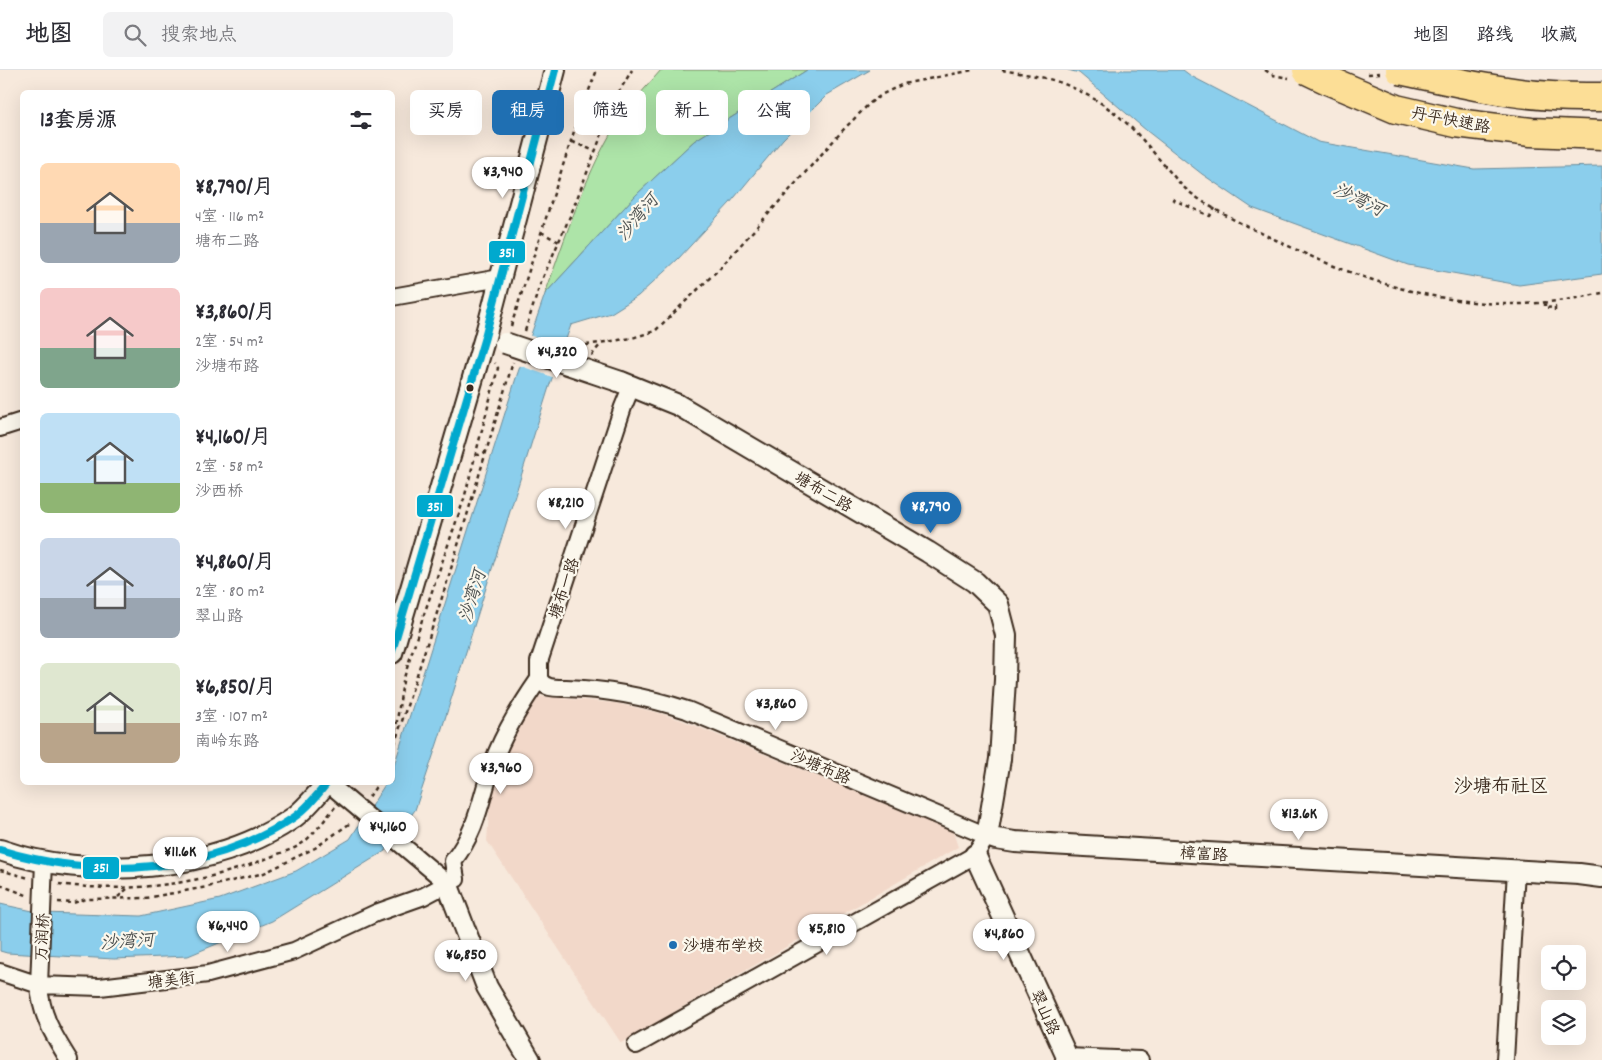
<!DOCTYPE html>
<html lang="zh">
<head>
<meta charset="utf-8">
<style>
	body { margin:0; font-family:Dekko,"LXGW WenKai TC",sans-serif; background:#f2f2f3; color:#2b2b33; height:100vh; display:flex; flex-direction:column; font-size:19px; white-space:nowrap }
	* { box-sizing:border-box; margin:0 }
	p { font-size:16px; color:#7c7c81 }
	.icon { flex:none; width:28px; height:28px; fill:none; stroke:currentColor; stroke-width:2; stroke-linecap:round; stroke-linejoin:round }
	.map { position:relative; flex:1; overflow:hidden }
	.panel { position:absolute; left:20px; top:20px; width:375px; height:695px; display:flex; flex-direction:column; background:#fff; border-radius:8px; box-shadow:0 5px 20px #0002 }
	.panel>* { flex:none }
	.banner { position:absolute; left:410px; top:20px; width:475px; height:45px; display:flex; gap:10px }
	.fabs { position:absolute; left:1541px; top:875px; display:grid; gap:10px }
	.fabs a { display:grid; place-items:center; width:45px; height:45px; border-radius:8px; background:#fff; box-shadow:0 5px 20px #0002; font-size:25px }
	.price { position:absolute; translate:-50% -42px; padding:0 11px; border-radius:18px; background:#fff; color:#222; font-size:16px; line-height:32px; filter:drop-shadow(0 1px 2px #0008) }
	.price::after { content:''; position:absolute; left:50%; top:30px; width:15px; height:11px; margin-left:-8px; background:inherit; clip-path:polygon(0 0,100% 0,50% 100%) }
	.price.on { background:#1f6fb2; color:#fff }
	ul { padding:0; list-style:none }
	li { display:flex; align-items:center; gap:15px; height:125px; padding:0 20px }
	li span { display:grid; place-items:center; flex:none; width:140px; height:100px; border-radius:8px; color:#555 }
	li>.icon { margin-inline-start:auto }
	span .icon { width:60px; height:60px; fill:#fffc; stroke-width:1 }
	li b { font-size:21px }
	h2 { display:flex; justify-content:space-between; align-items:center; height:60px; padding:0 20px; font-size:21px }
	.chip { padding:0 18px; border-radius:8px; background:#fff; box-shadow:0 5px 20px #0002; font-size:18px; line-height:45px }
	.chip.on { background:#1f6fb2; color:#fff }
	header { display:flex; align-items:center; gap:30px; box-sizing:border-box; height:70px; padding:0 25px; background:#fff; border-bottom:1px solid #e1e1e2 }
	header strong { font-size:24px }
	nav { display:flex; gap:28px; margin-inline-start:auto; font-size:18px }
	.search { width:350px; height:45px; background:#f2f2f3; display:flex; align-items:center; gap:12px; box-sizing:border-box; padding:0 18px; border-radius:8px; color:#7c7c81; font-size:19px }
	.map>svg:first-child { display:block }
	.built { fill:#f2d8c9 }
	.green { fill:#ade4a8; stroke:#748763 }
	.water { fill:#8bceec; stroke:#6b8c9a }
	.pier { fill:#f7e9dc }
	.lines { fill:none; stroke-linecap:round; stroke-linejoin:round }
	.minor-casing { stroke:#3b2a1e; stroke-width:20 }
	.tertiary-casing { stroke:#3b2a1e; stroke-width:24 }
	.path { stroke:#3b2a1e; stroke-width:2.5; stroke-dasharray:4 4; stroke-linecap:butt }
	.minor { stroke:#fbf7ec; stroke-width:16 }
	.tertiary { stroke:#fbf7ec; stroke-width:20 }
	.tertiary-bridge-casing { stroke:#3b2a1e; stroke-width:24; stroke-linecap:butt }
	.trunk-bridge-casing { stroke:#3b2a1e; stroke-width:31; stroke-linecap:butt }
	.tertiary-bridge { stroke:#fbf7ec; stroke-width:20 }
	.trunk-bridge { stroke:#fcde96; stroke-width:28 }
	.bus-1-casing { stroke:#fbf7ec; stroke-width:11 }
	.bus-1 { stroke:#00a9ce; stroke-width:8 }
	.bus-dot { fill:#3b2a1e; stroke:#fbf7ec; stroke-width:2 }
	.poi-dot { fill:#1f6fb2; stroke:#fbf7ec; stroke-width:2 }
	.labels { text-anchor:middle; stroke-width:4.5; stroke-linejoin:round; paint-order:stroke }
	.street-label { font-size:16px; fill:#3b2a1e; stroke:#fbf7ec }
	.poi-label { font-size:16px; fill:#3b2a1e; stroke:#fbf7ec; text-anchor:start }
	.water-label { font-size:18px; font-style:italic; fill:#4f5352; stroke:#fbf7ec }
	.quarter-label { font-size:19px; fill:#3b2a1e; stroke:#fbf7ec }
	.line-badge { stroke:#fbf7ec; stroke-width:2 }
	.badge-label { font-size:14px; text-anchor:middle; font-weight:bold; fill:#fff }
</style>
</head>
<body>
<header>
<strong>地图</strong>
<div class="search"><svg class="icon" aria-label="search" viewBox="0 0 24 24"><circle cx="10" cy="10" r="6"/><path d="M15 15l6 6"/></svg>搜索地点</div>
<nav><a>地图</a><a>路线</a><a>收藏</a></nav>
</header>
<div class="map">
<svg width="1602" height="990" viewBox="0 0 1602 990">
	<rect width="100%" height="100%" fill="#f7e9dc"/>
	<filter id="ink" filterUnits="userSpaceOnUse"><feTurbulence type="fractalNoise" baseFrequency=".02" numOctaves="2"/><feDisplacementMap in="SourceGraphic" scale="10" xChannelSelector="R" yChannelSelector="G"/><feConvolveMatrix kernelMatrix="1 2 1 2 8 2 1 2 1" color-interpolation-filters="sRGB"/></filter>
	<g filter="url(#ink)">
		<path class="built" d="M535,626L615,633L656,642L681,650L953,762L958,777L621,973L487,771L490,728L505,681Z"/>
		<path class="green" d="M661,0H807L694,71L636,125L545,224C565,168 588,96 621,47C633,31 648,15 661,0Z"/>
		<path class="water" d="M807,0H870L827,25L783,69L730,133L678,189L638,226L611,243L571,255L549,317L438,671L415,740L385,781L272,851L188,886L114,889L7,883L0,881V834L42,843L141,846L220,829L296,801L350,769L386,713L392,712L393,699L516,308L545,224L636,125L694,71Z
			M1068,0H1183L1191,6L1318,72L1474,99L1602,96V204L1519,215L1408,195L1252,138L1202,104L1147,61L1079,3Z"/>
		<path class="pier" d="M528,265L566,276L555,308L518,295Z"/>
		<g class="lines">
			<g class="minor-casing">
				<path id="minor" d="M392,227L500,208
					M0,358L22,351
					M539,609C545,619 555,618 566,618C608,619 647,627 687,640L987,766L975,785L636,975
					M539,609V592L623,337L632,315
					M328,713L447,813
					M44,792L39,915C41,946 53,964 69,990
					M0,902L39,915L100,917L208,904L294,881L376,843L424,826L456,809L453,791C481,755 481,721 497,682C508,656 523,632 539,609
					M1067,987L1140,990
					M1505,990L1516,800"/>
			</g>
			<g class="tertiary-casing">
				<path id="tertiary" d="M621,312L678,335L928,482L975,512L998,534L1006,565L1005,610L1000,689L987,766L996,769L1015,772L1579,804L1602,807
					M392,583L485,267L555,0
					M0,780C88,811 216,802 293,748C306,739 317,724 328,712
					M975,785L1067,987L1066,990
					M447,813L487,917L530,990"/>
			</g>
			<path class="path" d="M1002,0C1023,4 1050,7 1069,16C1087,24 1108,36 1123,50C1141,66 1156,86 1171,103C1176,109 1181,115 1187,120C1213,141 1246,156 1276,170C1347,205 1424,232 1504,234C1536,235 1570,230 1602,223
				M1265,0L1273,5L1289,8
				M1368,4L1380,3
				M572,72L595,81
				M1172,129L1210,146L1215,138
				M541,162L559,172
				M1545,232V238L1555,237V242
				M511,256L580,43L597,0
				M525,261L541,212L571,144L617,25L632,0
				M586,275L632,268L655,261L721,197L844,59L870,33L883,24L903,14L973,0
				M592,286L594,282L601,274
				M476,384L479,385L487,381
				M392,669L395,664L403,611L422,550L464,429L498,298L495,293
				M392,682L447,512L513,292
				M369,727L379,712
				M0,800L29,808
				M59,814C130,824 206,814 273,786C282,782 293,780 301,774C311,768 327,747 335,737
				M0,815L29,826
				M118,827L127,819
				M58,832L73,833L86,829L146,828L207,817L264,803L315,778L349,754"/>
			<use href="#minor" class="minor"/>
			<use href="#tertiary" class="tertiary"/>
			<g class="tertiary-bridge-casing">
				<path id="tertiary-bridge" d="M505,273L621,312"/>
			</g>
			<g class="trunk-bridge-casing">
				<path id="trunk-bridge" d="M1307,0L1330,11L1396,39L1456,53L1531,62L1602,65
					M1400,0C1450,11 1501,23 1552,26C1569,27 1585,27 1602,27"/>
			</g>
			<use href="#tertiary-bridge" class="tertiary-bridge"/>
			<use href="#trunk-bridge" class="trunk-bridge"/>
			<g class="bus-1-casing">
				<path id="bus-1" d="M392,581L485,267L555,0
					M0,780C23,787 46,792 71,795C145,805 230,790 293,748C307,739 317,725 328,712"/>
			</g>
			<use href="#bus-1" class="bus-1"/>
		</g>
	</g>
	<circle class="bus-dot" cx="470" cy="318" r="4.5"/>
	<circle class="poi-dot" cx="673" cy="875" r="5"/>
	<g class="labels">
		<g class="street-label">
			<text transform="translate(1451 49) rotate(11)" y="6">丹平快速路</text>
			<text transform="translate(824 421) rotate(30)" y="6">塘布二路</text>
			<text transform="translate(563 518) rotate(-72)" y="6">塘布一路</text>
			<text transform="translate(821 696) rotate(23)" y="6">沙塘布路</text>
			<text transform="translate(1204 783) rotate(3)" y="6">樟富路</text>
			<text transform="translate(41 867) rotate(-87)" y="6">万润桥</text>
			<text transform="translate(171 909) rotate(-7)" y="6">塘美街</text>
			<text transform="translate(1046 942) rotate(66)" y="6">翠山路</text>
		</g>
		<g class="poi-label">
			<text x="683" y="881">沙塘布学校</text>
		</g>
		<g class="water-label">
			<text transform="translate(1359 129) rotate(26)" y="6">沙湾河</text>
			<text transform="translate(637 147) rotate(-50)" y="6">沙湾河</text>
			<text transform="translate(472 526) rotate(-73)" y="6">沙湾河</text>
			<text transform="translate(127 871) rotate(-4)" y="6">沙湾河</text>
		</g>
		<g class="quarter-label">
			<text x="1501" y="722">沙塘布社区</text>
		</g>
	</g>
	<g class="line-badge">
		<rect x="488" y="170" width="38" height="24" rx="5" fill="#00a9ce"/>
		<rect x="416" y="424" width="38" height="24" rx="5" fill="#00a9ce"/>
		<rect x="82" y="786" width="38" height="24" rx="5" fill="#00a9ce"/>
	</g>
	<g class="badge-label">
		<text x="507" y="187">351</text>
		<text x="435" y="441">351</text>
		<text x="101" y="802">351</text>
	</g>
</svg>
<div class="fabs">
<a><svg class="icon" aria-label="locate" viewBox="0 0 24 24"><circle cx="12" cy="12" r="6"/><path d="M12 2v4M12 18v4M2 12h4M18 12h4"/></svg></a>
<a><svg class="icon" aria-label="layers" viewBox="0 0 24 24"><path d="M12 4l9 5-9 5-9-5zM3 14l9 5 9-5"/></svg></a>
</div>
<b class="price" style="left:503px;top:129px">¥3,940</b>
<b class="price" style="left:557px;top:309px">¥4,320</b>
<b class="price" style="left:566px;top:460px">¥8,210</b>
<b class="price on" style="left:931px;top:464px">¥8,790</b>
<b class="price" style="left:776px;top:661px">¥3,860</b>
<b class="price" style="left:501px;top:725px">¥3,960</b>
<b class="price" style="left:1299px;top:771px">¥13.6K</b>
<b class="price" style="left:388px;top:784px">¥4,160</b>
<b class="price" style="left:180px;top:809px">¥11.6K</b>
<b class="price" style="left:228px;top:883px">¥6,440</b>
<b class="price" style="left:827px;top:886px">¥5,810</b>
<b class="price" style="left:1004px;top:891px">¥4,860</b>
<b class="price" style="left:466px;top:912px">¥6,850</b>
<div class="banner">
<a class="chip">买房</a>
<a class="chip on">租房</a>
<a class="chip">筛选</a>
<a class="chip">新上</a>
<a class="chip">公寓</a>
</div>
<section class="panel">
<h2>13套房源<svg class="icon" aria-label="filters" viewBox="0 0 24 24"><path d="M4 7h16M4 17h16"/><circle cx="9" cy="7" r="2"/><circle cx="15" cy="17" r="2"/></svg></h2>
<ul>
<li><span style="background:linear-gradient(#ffd9b3 60%,#9aa5b1 0)"><svg class="icon" aria-label="home" viewBox="0 0 24 24"><path d="M3 11l9-7 9 7M6 9v11h12V9"/></svg></span><div><b>¥8,790/月</b><p>4室 · 116 m²</p><p>塘布二路</p></div></li>
<li><span style="background:linear-gradient(#f6c9c9 60%,#7fa58c 0)"><svg class="icon" aria-label="home" viewBox="0 0 24 24"><path d="M3 11l9-7 9 7M6 9v11h12V9"/></svg></span><div><b>¥3,860/月</b><p>2室 · 54 m²</p><p>沙塘布路</p></div></li>
<li><span style="background:linear-gradient(#bfe0f5 70%,#8fb573 0)"><svg class="icon" aria-label="home" viewBox="0 0 24 24"><path d="M3 11l9-7 9 7M6 9v11h12V9"/></svg></span><div><b>¥4,160/月</b><p>2室 · 58 m²</p><p>沙西桥</p></div></li>
<li><span style="background:linear-gradient(#c9d6e8 60%,#9aa5b1 0)"><svg class="icon" aria-label="home" viewBox="0 0 24 24"><path d="M3 11l9-7 9 7M6 9v11h12V9"/></svg></span><div><b>¥4,860/月</b><p>2室 · 80 m²</p><p>翠山路</p></div></li>
<li><span style="background:linear-gradient(#dfe7d0 60%,#b9a48a 0)"><svg class="icon" aria-label="home" viewBox="0 0 24 24"><path d="M3 11l9-7 9 7M6 9v11h12V9"/></svg></span><div><b>¥6,850/月</b><p>3室 · 107 m²</p><p>南岭东路</p></div></li>
</ul>
</section>
</div>
</body>
</html>
